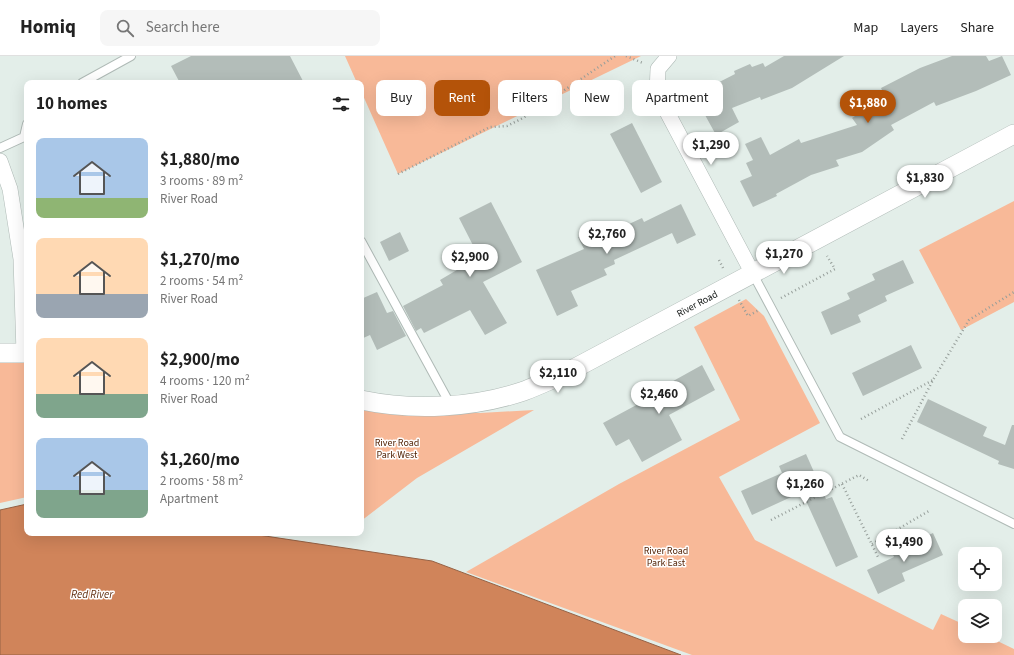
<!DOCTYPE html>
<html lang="en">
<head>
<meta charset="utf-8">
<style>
	body { margin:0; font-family:"Source Sans 3",sans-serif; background:#f6f6f6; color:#222; height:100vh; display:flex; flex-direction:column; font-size:15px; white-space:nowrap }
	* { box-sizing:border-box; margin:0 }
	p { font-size:13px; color:#767676 }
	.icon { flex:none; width:22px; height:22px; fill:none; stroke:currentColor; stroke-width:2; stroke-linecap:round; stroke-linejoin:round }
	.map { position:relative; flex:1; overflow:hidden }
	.panel { position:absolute; left:24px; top:24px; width:340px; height:456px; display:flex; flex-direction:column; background:#fff; border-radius:8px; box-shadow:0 4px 16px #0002 }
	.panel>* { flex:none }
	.banner { position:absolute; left:376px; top:24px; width:380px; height:36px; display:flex; gap:8px }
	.controls { position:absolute; left:958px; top:491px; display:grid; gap:8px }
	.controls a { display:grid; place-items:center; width:44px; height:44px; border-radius:8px; background:#fff; box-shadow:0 4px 16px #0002; font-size:20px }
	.price { position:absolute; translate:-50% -34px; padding:0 9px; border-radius:14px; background:#fff; color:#222; font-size:13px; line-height:26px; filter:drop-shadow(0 1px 2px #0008) }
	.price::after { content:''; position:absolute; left:50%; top:24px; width:12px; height:9px; margin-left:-6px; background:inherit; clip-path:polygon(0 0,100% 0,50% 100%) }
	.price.active { background:#b45309; color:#fff }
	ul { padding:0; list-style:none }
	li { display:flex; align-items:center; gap:12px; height:100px; padding:0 12px }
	li span { display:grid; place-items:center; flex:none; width:112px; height:80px; border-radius:8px; color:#555 }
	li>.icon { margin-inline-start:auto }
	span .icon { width:48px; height:48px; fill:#fffc; stroke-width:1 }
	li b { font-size:17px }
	h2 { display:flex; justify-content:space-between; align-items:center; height:48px; padding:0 12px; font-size:17px }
	.tag { padding:0 14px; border-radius:8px; background:#fff; box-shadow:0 4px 16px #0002; font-size:14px; line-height:36px }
	.tag.active { background:#b45309; color:#fff }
	header { display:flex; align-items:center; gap:24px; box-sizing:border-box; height:56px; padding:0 20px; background:#fff; border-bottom:1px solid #e0e0e0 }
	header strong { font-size:19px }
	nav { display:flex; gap:22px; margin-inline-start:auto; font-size:14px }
	.search { width:280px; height:36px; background:#f6f6f6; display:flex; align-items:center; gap:10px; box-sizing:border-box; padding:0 14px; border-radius:8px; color:#767676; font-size:15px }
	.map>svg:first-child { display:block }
	.green { fill:#f8b998 }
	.water { fill:#d0845a; stroke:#966245 }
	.building { fill:#b3bdb9 }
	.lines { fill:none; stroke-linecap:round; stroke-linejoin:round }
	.service-casing { stroke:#afbab6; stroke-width:10 }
	.minor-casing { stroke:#afbab6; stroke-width:16 }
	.tertiary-casing { stroke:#afbab6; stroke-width:20 }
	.path { stroke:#969e9a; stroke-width:2.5; stroke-dasharray:1 3; stroke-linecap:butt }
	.service { stroke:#fff; stroke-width:8 }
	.minor { stroke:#fff; stroke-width:15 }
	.tertiary { stroke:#fff; stroke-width:19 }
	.labels { text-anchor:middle; stroke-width:3; stroke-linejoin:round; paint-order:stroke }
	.street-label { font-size:10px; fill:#101413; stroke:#fff }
	.park-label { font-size:10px; fill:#501f00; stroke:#fff }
	.water-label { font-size:11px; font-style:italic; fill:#633012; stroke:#fff }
</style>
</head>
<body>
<header>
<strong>Homiq</strong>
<div class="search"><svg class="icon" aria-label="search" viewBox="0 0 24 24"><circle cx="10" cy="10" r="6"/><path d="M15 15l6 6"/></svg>Search here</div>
<nav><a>Map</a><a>Layers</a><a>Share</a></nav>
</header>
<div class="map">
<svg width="1014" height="599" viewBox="0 0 1014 599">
	<rect width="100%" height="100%" fill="#e3eee9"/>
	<path class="green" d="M345,0H641L398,118L361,35V27H357Z
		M1014,145V246L961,274L919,194Z
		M746,243L764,260L820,367L719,421L755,484L933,574L941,558L965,569V580H987L1014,593V599H692L466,516L619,428L740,364L694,271Z
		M0,305H27V441L0,447Z
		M361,353L380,357H480L534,354L417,422L361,465Z"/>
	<path class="water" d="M27,448V477H245L432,505L681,599H0V454Z"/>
	<path class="building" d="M191,0H290L304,27H180L171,10Z
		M784,0H844L792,32L761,44L760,41L732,52L739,66L716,79L694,39L735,18L734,15L750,8L752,11L763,7L765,11Z
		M952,0H986L989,5L1002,0L1011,19L976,35L936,50L934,46L891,69L894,74L862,96L836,104L839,110L811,119L776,138L777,140L753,151L740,125L752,120L746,107L753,104L745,88L761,81L770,99L799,83L801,87L857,69L852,62L885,40L881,32L920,12Z
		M632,67L662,126L641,137L610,78Z
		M491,146L522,206L483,226L507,267L485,279L470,254L424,277L421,272L416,275L403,250L443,229L440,224L479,201L459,162Z
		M681,148L696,179L677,188L672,177L614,204L615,208L604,213L607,219L571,235L578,250L557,260L536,214L584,193L578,181L599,172L603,180L642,162L644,166Z
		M400,176L409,195L389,205L380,186Z
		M903,204L914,227L885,240L887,245L858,259L861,266L831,279L821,256L850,243L847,237L875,224L872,218Z
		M377,236L387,257L393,255L406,280L377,294L370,279L361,283V243Z
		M911,289L922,312L863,340L852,317Z
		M702,309L715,334L669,359L682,384L642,406L629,383L616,390L603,367L668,332L666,329Z
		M928,343L987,371L983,380L1005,389L1012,369H1014V413L998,408L999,405L917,366Z
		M806,398L826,443L832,441L858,501L836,511L802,436L752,459L741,435L782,417L779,410Z
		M933,477L943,499L902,517L905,525L878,538L867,514L894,501L892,496Z"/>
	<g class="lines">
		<g class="service-casing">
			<path id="service" d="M82,27L131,0
				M24,81L27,68
				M0,92L24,81L27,82
				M361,185L450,348
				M753,218L840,381L1014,468"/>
		</g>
		<g class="minor-casing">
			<path id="minor" d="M669,0L658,13L657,37L753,218
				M0,105L10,133L21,203L24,297"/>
		</g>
		<g class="tertiary-casing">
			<g id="tertiary">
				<path d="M0,297H27"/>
				<path id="s1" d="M361,344C414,355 473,352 524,335C537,330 550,324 564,318L1014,78"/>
			</g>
		</g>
		<path class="path" d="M626,0L643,7
			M398,118L490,71L507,70L523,62L615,0
			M719,204L723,212
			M781,242L835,213L827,200
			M739,244L748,260L759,254
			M861,363L933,324
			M902,383L933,324L969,264L1014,236
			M842,428L879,503
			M771,464L859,419L869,425
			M872,488L929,455"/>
		<use href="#service" class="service"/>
		<use href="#minor" class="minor"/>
		<use href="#tertiary" class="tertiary"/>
	</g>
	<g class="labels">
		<g class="street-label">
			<text dy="4" stroke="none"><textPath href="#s1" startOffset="359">River Road</textPath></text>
		</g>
		<g class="park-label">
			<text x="397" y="390">River Road<tspan x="397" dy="12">Park West</tspan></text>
			<text x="666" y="498">River Road<tspan x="666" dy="12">Park East</tspan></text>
		</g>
		<g class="water-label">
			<text x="92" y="542">Red River</text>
		</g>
	</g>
</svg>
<div class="controls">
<a><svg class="icon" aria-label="locate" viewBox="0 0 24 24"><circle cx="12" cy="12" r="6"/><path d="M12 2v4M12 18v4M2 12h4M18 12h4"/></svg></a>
<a><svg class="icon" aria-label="layers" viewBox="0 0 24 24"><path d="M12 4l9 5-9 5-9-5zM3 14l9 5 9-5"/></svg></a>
</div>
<b class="price active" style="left:868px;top:68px">$1,880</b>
<b class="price" style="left:711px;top:110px">$1,290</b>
<b class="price" style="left:925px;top:143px">$1,830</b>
<b class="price" style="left:607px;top:199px">$2,760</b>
<b class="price" style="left:784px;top:219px">$1,270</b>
<b class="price" style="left:470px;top:222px">$2,900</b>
<b class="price" style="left:558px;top:338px">$2,110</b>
<b class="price" style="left:659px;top:359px">$2,460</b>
<b class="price" style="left:805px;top:449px">$1,260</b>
<b class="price" style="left:904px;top:507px">$1,490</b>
<div class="banner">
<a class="tag">Buy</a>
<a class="tag active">Rent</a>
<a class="tag">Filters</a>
<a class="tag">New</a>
<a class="tag">Apartment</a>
</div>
<section class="panel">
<h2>10 homes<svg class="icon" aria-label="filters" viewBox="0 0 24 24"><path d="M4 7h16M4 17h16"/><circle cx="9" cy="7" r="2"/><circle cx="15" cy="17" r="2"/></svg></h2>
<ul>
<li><span style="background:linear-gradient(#a9c7e8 75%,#8fb573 0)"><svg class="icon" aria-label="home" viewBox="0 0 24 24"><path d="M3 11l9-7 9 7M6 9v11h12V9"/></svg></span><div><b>$1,880/mo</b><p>3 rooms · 89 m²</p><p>River Road</p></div></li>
<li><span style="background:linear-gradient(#ffd9b3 70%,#9aa5b1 0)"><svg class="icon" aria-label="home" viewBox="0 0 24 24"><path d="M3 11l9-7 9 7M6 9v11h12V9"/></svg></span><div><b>$1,270/mo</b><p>2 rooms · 54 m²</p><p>River Road</p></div></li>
<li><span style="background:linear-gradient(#ffd9b3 70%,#7fa58c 0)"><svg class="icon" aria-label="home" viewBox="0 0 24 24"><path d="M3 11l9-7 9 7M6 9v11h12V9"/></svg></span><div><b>$2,900/mo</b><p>4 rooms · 120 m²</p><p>River Road</p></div></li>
<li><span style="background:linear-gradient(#a9c7e8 65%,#7fa58c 0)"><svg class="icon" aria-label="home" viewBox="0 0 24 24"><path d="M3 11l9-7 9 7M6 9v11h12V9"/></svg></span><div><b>$1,260/mo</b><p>2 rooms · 58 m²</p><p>Apartment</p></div></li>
</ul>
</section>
</div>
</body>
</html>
